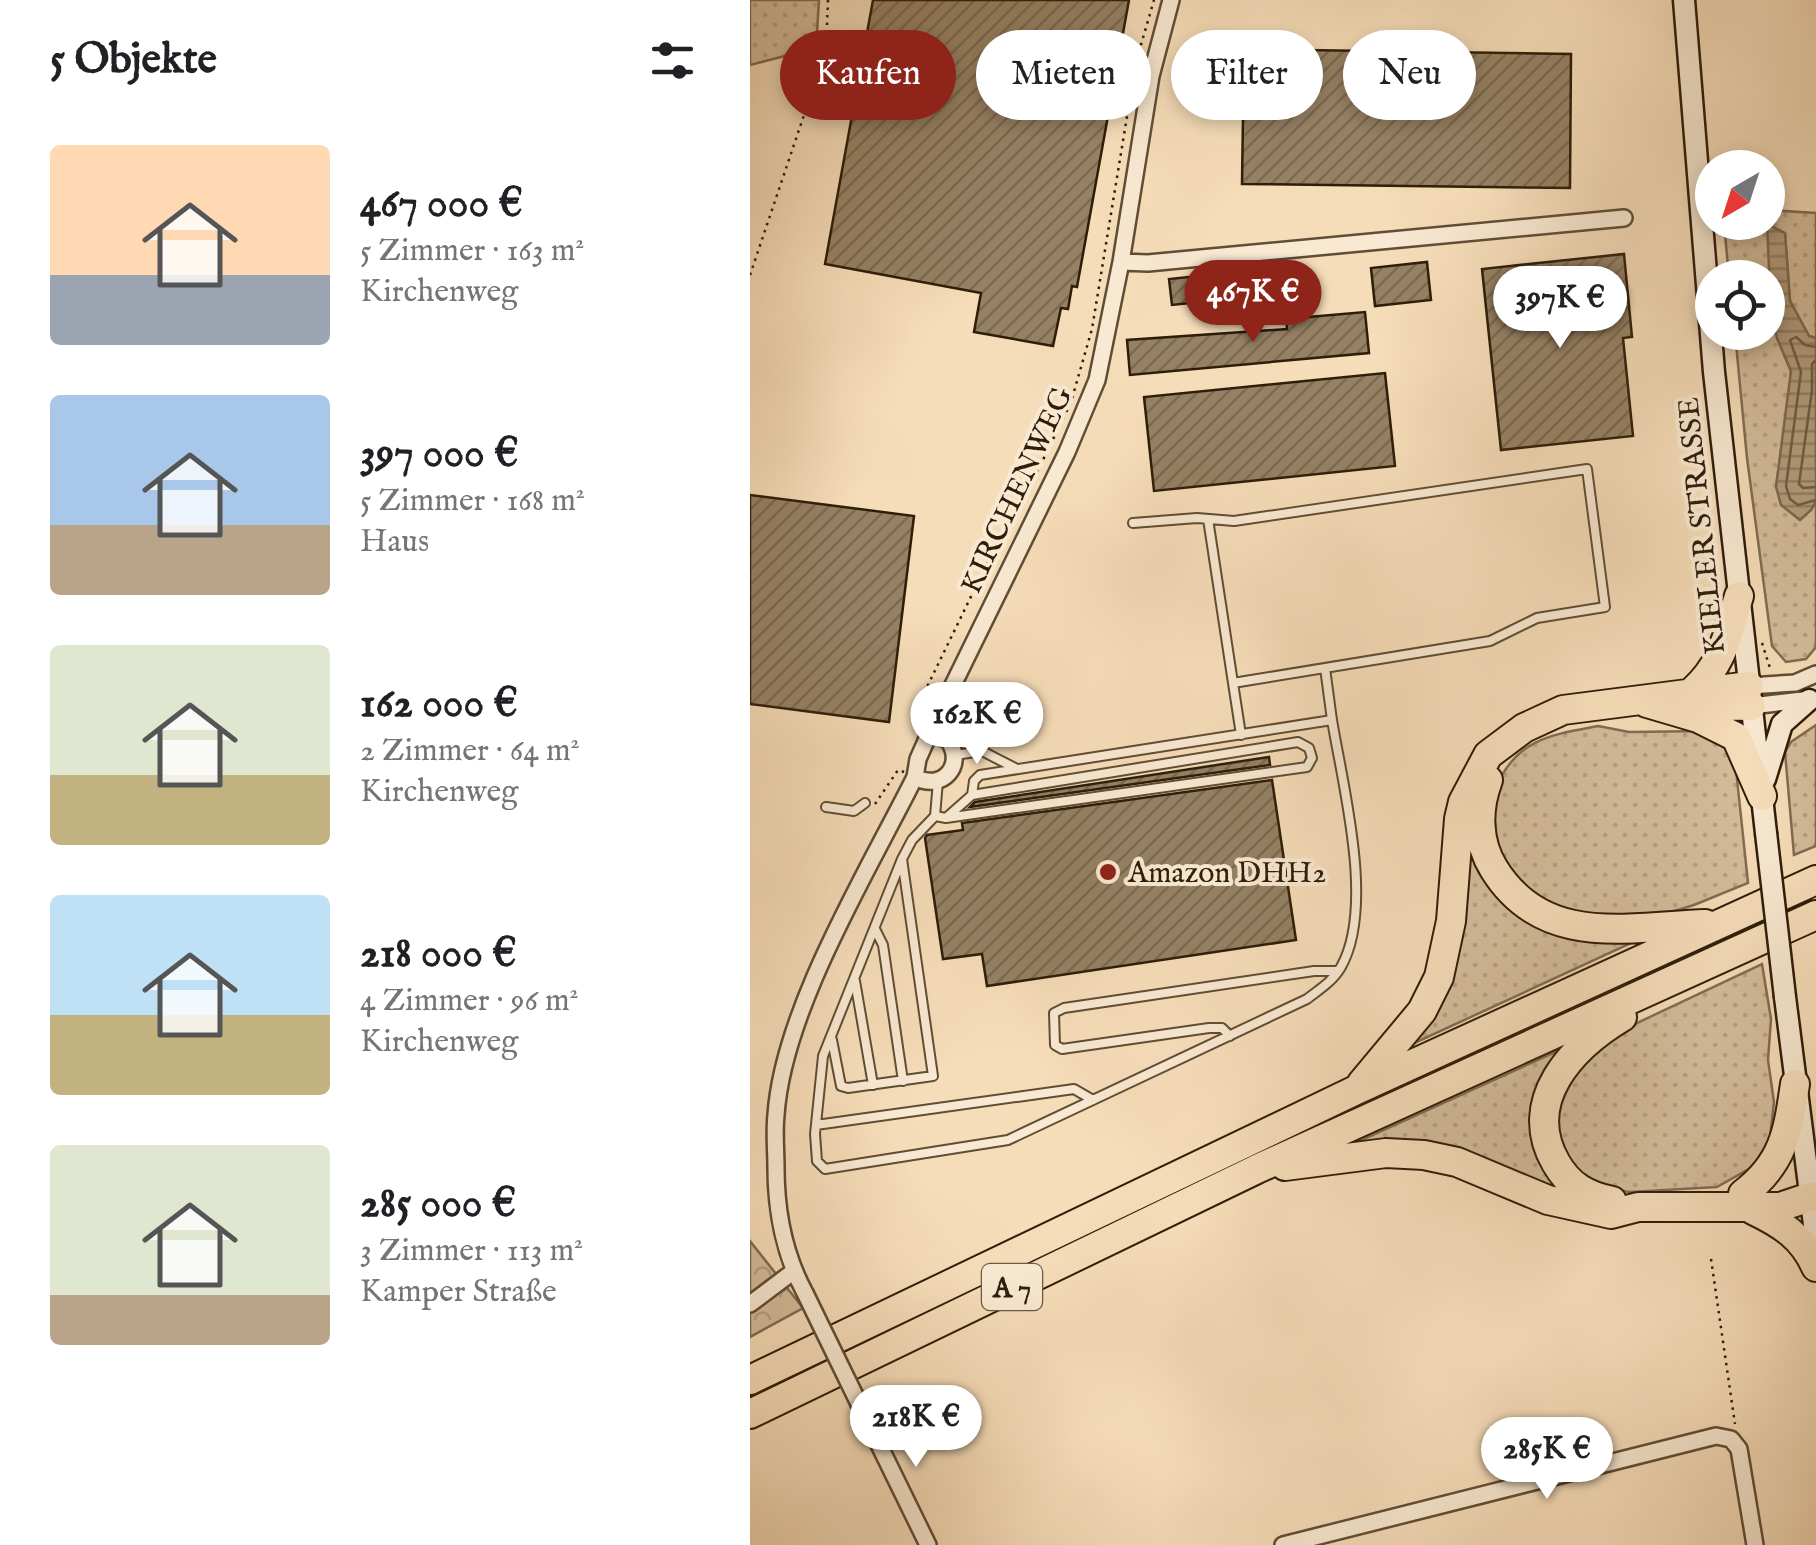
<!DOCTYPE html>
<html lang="de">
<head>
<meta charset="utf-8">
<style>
	body { margin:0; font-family:"IM FELL English",serif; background:#f6f6f6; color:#202124; height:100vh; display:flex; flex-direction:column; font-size:38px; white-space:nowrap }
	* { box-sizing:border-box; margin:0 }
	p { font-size:32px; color:#757577 }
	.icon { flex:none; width:55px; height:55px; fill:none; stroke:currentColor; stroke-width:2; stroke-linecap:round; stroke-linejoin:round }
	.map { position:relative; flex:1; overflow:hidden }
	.panel { display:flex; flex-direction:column; background:#fff; width:750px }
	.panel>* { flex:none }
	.banner { position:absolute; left:30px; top:30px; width:885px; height:90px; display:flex; gap:20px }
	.needle { width:65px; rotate:219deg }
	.tools { position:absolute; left:945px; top:150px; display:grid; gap:20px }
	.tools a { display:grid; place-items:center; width:90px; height:90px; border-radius:50%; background:#fff; box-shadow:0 5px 15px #0003; font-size:50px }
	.price { position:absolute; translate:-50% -85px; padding:0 22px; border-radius:35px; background:#fff; color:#222; font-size:32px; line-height:65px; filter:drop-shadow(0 2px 5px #0008) }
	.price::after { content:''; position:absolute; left:50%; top:60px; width:30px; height:22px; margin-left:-15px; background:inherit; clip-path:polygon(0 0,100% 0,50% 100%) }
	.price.active { background:#8f2418; color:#fff }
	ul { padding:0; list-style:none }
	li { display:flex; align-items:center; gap:30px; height:250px; padding:0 50px }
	li span { display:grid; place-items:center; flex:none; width:280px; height:200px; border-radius:10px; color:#555 }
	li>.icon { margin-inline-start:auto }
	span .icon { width:120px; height:120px; fill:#fffc; stroke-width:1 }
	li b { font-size:42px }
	h2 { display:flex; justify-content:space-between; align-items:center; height:120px; padding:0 50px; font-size:42px }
	.tag { padding:0 35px; border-radius:45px; background:#fff; box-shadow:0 5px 15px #0003; font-size:35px; line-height:90px }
	.tag.active { background:#8f2418; color:#fff }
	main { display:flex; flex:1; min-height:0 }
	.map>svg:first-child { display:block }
	.grass { fill:url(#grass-dots); stroke:#816c52; stroke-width:2.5 }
	.forest { fill:url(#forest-crowns); stroke:#816c52; stroke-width:2.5 }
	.water { fill:url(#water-rules); stroke:#7d694f; stroke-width:2.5 }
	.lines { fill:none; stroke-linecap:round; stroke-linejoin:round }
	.shore { stroke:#705c43; stroke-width:2.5 }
	.building { fill:url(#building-hatch); stroke:#2e1d09; stroke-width:2.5 }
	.service-casing { stroke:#604d35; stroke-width:12 }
	.minor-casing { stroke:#604d35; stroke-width:20 }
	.secondary-casing { stroke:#2e1d09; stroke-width:25 }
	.motorway-casing { stroke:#2e1d09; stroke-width:32 }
	.path { stroke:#2e1d09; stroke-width:2.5; stroke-dasharray:2.5 5; stroke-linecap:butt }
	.service { stroke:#f9e9d2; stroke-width:8 }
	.minor { stroke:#f9e9d2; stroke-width:15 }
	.secondary { stroke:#f9e9d2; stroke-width:20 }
	.motorway { stroke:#f6ddb9; stroke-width:28 }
	.minor-bridge-casing { stroke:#604d35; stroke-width:20; stroke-linecap:butt }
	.secondary-bridge-casing { stroke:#2e1d09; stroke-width:25; stroke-linecap:butt }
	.minor-bridge { stroke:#f9e9d2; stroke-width:15 }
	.secondary-bridge { stroke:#f9e9d2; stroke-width:20 }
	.poi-dot { fill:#8f2418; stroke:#f9e9d2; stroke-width:4 }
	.labels { text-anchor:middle; stroke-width:8; stroke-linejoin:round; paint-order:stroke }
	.shield { fill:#f9e9d2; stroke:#6b5a45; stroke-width:2.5 }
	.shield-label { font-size:28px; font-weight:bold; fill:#2e1d09 }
	.street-label { font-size:30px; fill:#2e1d09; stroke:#f9e9d2 }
	.poi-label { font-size:30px; fill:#2e1d09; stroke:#f9e9d2; text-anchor:start }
</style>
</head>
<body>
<main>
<section class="panel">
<h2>5 Objekte<svg class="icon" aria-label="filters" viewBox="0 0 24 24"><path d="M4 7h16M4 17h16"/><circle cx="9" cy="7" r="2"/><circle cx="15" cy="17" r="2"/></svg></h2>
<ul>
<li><span style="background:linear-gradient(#ffd9b3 65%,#9aa5b1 0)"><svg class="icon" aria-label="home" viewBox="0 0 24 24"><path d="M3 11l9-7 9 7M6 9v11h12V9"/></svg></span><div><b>467 000 €</b><p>5 Zimmer · 163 m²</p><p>Kirchenweg</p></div></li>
<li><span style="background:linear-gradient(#a9c7e8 65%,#b9a48a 0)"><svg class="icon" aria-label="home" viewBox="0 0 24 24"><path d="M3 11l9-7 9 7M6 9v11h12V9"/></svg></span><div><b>397 000 €</b><p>5 Zimmer · 168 m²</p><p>Haus</p></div></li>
<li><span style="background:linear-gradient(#dfe7d0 65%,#c2b280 0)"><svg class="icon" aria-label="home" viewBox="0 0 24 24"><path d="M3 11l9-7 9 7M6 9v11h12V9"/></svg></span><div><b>162 000 €</b><p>2 Zimmer · 64 m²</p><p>Kirchenweg</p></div></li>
<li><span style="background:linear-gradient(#bfe0f5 60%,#c2b280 0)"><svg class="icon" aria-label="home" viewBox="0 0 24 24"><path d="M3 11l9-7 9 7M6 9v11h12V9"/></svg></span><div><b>218 000 €</b><p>4 Zimmer · 96 m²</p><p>Kirchenweg</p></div></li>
<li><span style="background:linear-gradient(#dfe7d0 75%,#b9a48a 0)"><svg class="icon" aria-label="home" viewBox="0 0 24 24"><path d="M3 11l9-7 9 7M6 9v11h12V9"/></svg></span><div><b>285 000 €</b><p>3 Zimmer · 113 m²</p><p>Kamper Straße</p></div></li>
</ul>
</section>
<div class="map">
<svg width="1066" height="1545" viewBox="0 0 1066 1545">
	<defs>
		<pattern id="grass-dots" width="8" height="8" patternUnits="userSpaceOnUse" patternTransform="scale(2.5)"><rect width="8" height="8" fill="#d4bc9b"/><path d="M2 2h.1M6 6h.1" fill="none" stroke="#b6a184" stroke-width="1.8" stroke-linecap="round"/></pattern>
		<pattern id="forest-crowns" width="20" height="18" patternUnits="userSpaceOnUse" patternTransform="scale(2.5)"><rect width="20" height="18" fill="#d4bc9b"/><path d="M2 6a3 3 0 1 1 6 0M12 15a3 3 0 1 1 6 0" fill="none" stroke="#b6a184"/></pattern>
		<pattern id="water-rules" width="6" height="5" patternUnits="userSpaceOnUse" patternTransform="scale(2.5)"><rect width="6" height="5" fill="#b29c7d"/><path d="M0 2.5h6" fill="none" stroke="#917f65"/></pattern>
		<pattern id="building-hatch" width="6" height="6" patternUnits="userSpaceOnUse" patternTransform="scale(2.5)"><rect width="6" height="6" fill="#968165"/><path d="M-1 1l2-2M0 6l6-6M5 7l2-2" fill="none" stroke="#7b6951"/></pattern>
	</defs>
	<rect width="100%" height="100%" fill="#f6ddb9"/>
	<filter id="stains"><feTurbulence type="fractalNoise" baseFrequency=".002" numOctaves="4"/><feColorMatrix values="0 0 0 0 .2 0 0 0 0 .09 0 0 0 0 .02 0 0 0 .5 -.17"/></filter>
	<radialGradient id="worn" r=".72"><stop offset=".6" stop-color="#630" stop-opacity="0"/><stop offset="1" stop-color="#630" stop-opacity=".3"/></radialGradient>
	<path class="grass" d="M0,0H69L66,48L0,65Z
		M1018,210L1066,213V338L1059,336L1040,301L1035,234L1027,338L1041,371L1040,388L1026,487L1061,510L1066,501V647L1056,659L1036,662L1022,646L997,458L985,333L1018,332V278L979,277L974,223L1018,222Z
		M1066,725V846L1044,855L1035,752L1041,742Z
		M848,726L879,732L958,731L972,741L985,760L998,883L944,905L901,918L814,914L762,885C755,867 743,845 740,826C738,814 741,798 746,787C767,739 800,735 848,726Z
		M716,813L746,892L892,938L658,1046L684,1007Z
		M1012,964L1021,1019L1018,1060L1024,1102L1020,1138L1004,1166L967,1187L880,1192L858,1189L819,1167L802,1134L805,1104L849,1041Z
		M814,1048L794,1079L823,1196L782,1182L583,1153Z"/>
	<path class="forest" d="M0,1241L53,1308L0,1337Z"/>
	<path class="water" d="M1017,224L1035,233L1040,301L1059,336L1066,338V501L1061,510L1050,520L1031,505L1026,487L1041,371L1027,338L1021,311Z"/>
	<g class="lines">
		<path class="shore" d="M1066,347L1055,345L1046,337L1040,340L1051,372L1036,486L1040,499L1048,505L1066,500
			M1066,360L1062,364V390L1049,484L1053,488L1066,487"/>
	</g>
	<path class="building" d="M123,0H379L327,287L322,286L318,309L311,308L303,346L224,332L231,293L75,264Z
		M494,49L821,54L820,188L492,184Z
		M874,254L882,337L873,338L883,436L751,450L732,269Z
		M677,262L681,300L625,306L621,268Z
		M477,273L480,299L422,305L419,279Z
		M615,312L619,353L380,375L377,340L537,329L536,319Z
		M635,373L645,466L404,491L394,397Z
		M0,495L164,516L139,722L0,704Z
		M519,757L520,765L220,807L225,802Z
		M522,780L546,940L237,986L232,954L193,959L175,838L177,835L213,830L212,823Z"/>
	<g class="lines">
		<g class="service-casing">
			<path id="service" d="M383,523L447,518L484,521L837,469L855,607L787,618L740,641L483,683L458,519
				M575,668L582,720
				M483,683L491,735
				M205,755L232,751L267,769
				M76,807L104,811L115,803
				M185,816L196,818L222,795L548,742L559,748L562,758L557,767L196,818
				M152,859L73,1056L65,1134L67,1161L75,1169L258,1140L557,999C570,989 583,981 591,967C625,907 593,787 582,720L230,775L224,781L222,795
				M125,929L133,945L153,1081
				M105,981L123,1085
				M480,1036L472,1028H459L312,1049L305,1045L304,1013L314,1008L564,971H588
				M82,1040L91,1086L98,1088L183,1076L152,859L162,840L185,816L188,781
				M66,1125L324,1089L343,1100"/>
		</g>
		<g class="minor-casing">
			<path id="minor" d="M371,262L398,263L874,218
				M999,686L1045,683L1066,674
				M1001,706L1061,699
				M180,732L317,452L347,380L371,262L401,76L421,0
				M180,732L198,740C216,765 192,792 165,777L168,759Z
				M55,1293C35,1256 26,1211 26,1168C26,1151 24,1132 26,1115C33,1010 117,873 165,777
				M0,1304L44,1271
				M114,1414L178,1545
				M533,1545L966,1436L981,1439L989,1449L1005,1545"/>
		</g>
		<g class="secondary-casing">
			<path id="secondary" d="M934,0L964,372L1016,833
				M1015,779L1032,724L1059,700
				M1035,997L1066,1240"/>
		</g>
		<g class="motorway-casing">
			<path id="motorway" d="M943,691C974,663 977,635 989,596
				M897,703L948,718L986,737L1012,796
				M957,705L1001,706
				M738,780C727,809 727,842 744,869C793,948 877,927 955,924
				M612,1083L672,1011L689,977L701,921L709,819L713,802L738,755L774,728L813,710L999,686
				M535,1166L636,1153L674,1155L707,1162L798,1200L861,1214L888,1207H1030L1060,1197
				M993,1194C1034,1163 1038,1132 1045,1084
				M862,1201C837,1196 819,1186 806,1163C770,1101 822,1047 872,1017
				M1003,1210C1032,1224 1053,1237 1066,1267
				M0,1380L606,1090L1066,880
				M0,1414L507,1169L1066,915"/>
		</g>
		<path class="path" d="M0,275L76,50L78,0
			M1012,643L1020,668
			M165,727L162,718L246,545L275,497L321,402L342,329L386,62L404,0
			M125,804L148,770L154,772
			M961,1259L985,1424"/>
		<use href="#service" class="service"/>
		<use href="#minor" class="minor"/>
		<use href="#secondary" class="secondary"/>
		<use href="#motorway" class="motorway"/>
		<g class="minor-bridge-casing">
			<path id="minor-bridge" d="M55,1293L114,1414"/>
		</g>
		<g class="secondary-bridge-casing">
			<path id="secondary-bridge" d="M1016,833L1035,997"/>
		</g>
		<use href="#minor-bridge" class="minor-bridge"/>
		<use href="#secondary-bridge" class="secondary-bridge"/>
	</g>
	<circle class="poi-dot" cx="358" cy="872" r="10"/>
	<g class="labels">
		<rect class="shield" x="232" y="1264" width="60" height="46" rx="8"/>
		<g class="shield-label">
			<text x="262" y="1297">A 7</text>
		</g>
		<g class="street-label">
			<text transform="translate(266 490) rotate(-65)" y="10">KIRCHENWEG</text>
			<text transform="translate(951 526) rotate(-96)" y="10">KIELER STRASSE</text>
		</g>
		<g class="poi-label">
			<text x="378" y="882">Amazon DHH2</text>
		</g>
	</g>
	<rect width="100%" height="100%" filter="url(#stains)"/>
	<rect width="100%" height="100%" fill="url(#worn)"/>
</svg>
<div class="tools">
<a><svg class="needle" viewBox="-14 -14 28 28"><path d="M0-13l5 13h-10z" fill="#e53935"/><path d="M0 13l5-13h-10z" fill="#757577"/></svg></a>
<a><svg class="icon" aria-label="locate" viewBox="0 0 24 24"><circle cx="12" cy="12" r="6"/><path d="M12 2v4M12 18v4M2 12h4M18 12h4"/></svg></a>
</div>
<b class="price active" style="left:503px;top:345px">467K €</b>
<b class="price" style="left:810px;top:351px">397K €</b>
<b class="price" style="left:227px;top:767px">162K €</b>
<b class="price" style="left:166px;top:1470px">218K €</b>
<b class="price" style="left:797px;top:1502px">285K €</b>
<div class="banner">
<a class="tag active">Kaufen</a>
<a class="tag">Mieten</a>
<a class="tag">Filter</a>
<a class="tag">Neu</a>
</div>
</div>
</main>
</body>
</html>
